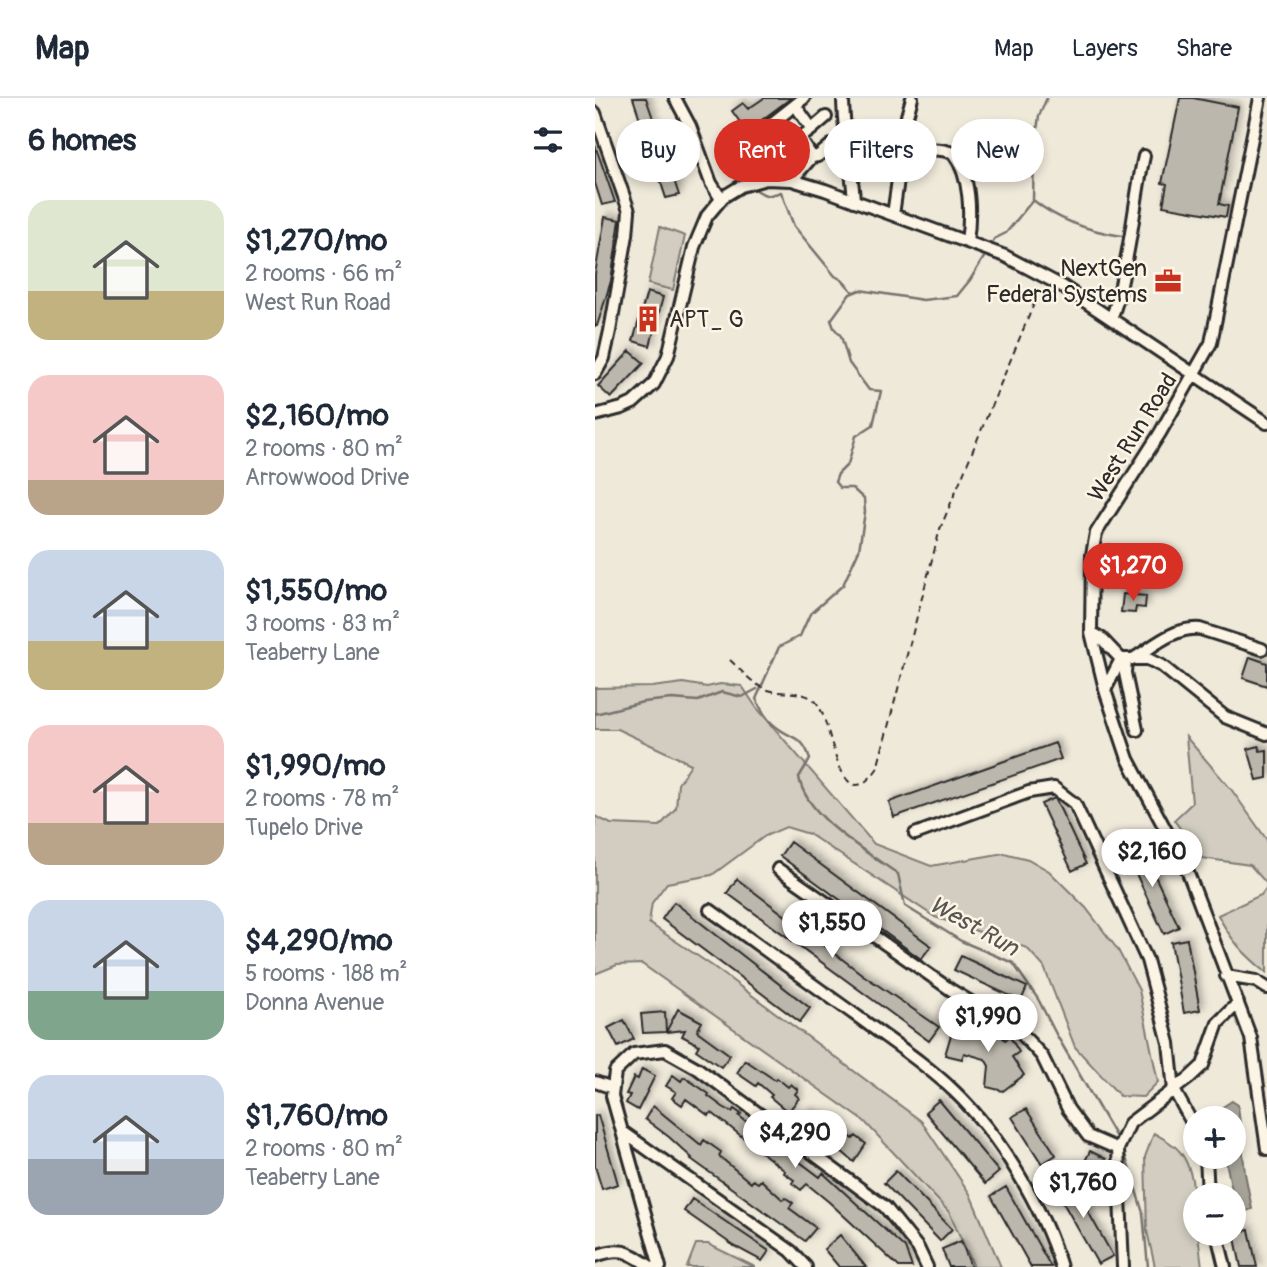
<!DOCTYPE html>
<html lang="en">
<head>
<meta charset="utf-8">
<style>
	body { margin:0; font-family:Pangolin,sans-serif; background:#f2f2f3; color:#1f2937; height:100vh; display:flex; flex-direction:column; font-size:26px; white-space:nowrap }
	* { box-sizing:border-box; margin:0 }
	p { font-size:23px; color:#747a83 }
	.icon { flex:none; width:38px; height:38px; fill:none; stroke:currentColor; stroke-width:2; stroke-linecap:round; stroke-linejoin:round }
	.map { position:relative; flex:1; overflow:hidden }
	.details { display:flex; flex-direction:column; background:#fff; width:595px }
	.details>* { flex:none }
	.banner { position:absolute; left:21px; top:21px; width:546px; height:63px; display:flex; gap:14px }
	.controls { position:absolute; left:588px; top:1008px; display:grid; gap:14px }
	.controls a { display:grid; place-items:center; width:63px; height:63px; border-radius:50%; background:#fff; box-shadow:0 4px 10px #0003; font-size:35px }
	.price { position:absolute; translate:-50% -60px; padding:0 16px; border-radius:24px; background:#fff; color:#222; font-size:23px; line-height:46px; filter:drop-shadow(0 2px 4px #0008) }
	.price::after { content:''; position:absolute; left:50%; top:42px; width:21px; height:16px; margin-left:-10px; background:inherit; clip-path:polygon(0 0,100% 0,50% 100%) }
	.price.on { background:#d93025; color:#fff }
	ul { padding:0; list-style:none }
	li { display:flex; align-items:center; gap:21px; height:175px; padding:0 28px }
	li span { display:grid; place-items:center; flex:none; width:196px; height:140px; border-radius:21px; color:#555 }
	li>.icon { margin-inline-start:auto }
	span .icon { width:84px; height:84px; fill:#fffc; stroke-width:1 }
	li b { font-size:30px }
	h2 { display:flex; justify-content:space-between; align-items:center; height:84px; padding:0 28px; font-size:30px }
	.tag { padding:0 24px; border-radius:32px; background:#fff; box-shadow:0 4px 10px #0003; font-size:24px; line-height:63px }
	.tag.on { background:#d93025; color:#fff }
	header { display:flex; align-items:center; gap:42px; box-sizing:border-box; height:98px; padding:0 35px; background:#fff; border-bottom:2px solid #e0e1e3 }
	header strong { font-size:33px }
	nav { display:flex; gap:38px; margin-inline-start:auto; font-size:24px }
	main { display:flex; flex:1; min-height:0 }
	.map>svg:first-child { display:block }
	.green { fill:#d2cdc0; stroke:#7e7c76; stroke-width:2 }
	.water { fill:#a6a399; stroke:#75736d; stroke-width:2 }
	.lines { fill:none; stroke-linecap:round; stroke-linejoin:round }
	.stream { stroke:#75736d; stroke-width:2.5 }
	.building { fill:#bcb7ac; stroke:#2b2b2b; stroke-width:2; filter:url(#shadow) }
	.minor-casing { stroke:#2b2b2b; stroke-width:16 }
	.path { stroke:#2b2b2b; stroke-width:2; stroke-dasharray:7 5; stroke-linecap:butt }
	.minor { stroke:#fcf5e5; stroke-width:10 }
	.labels { text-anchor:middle; stroke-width:5; stroke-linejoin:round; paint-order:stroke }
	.poi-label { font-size:23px; fill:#2b2b2b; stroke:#fcf5e5; text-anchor:end }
	.street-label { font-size:23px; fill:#2b2b2b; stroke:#fcf5e5 }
	.water-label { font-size:24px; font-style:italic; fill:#565552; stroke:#fcf5e5 }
</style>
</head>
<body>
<header>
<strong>Map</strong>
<nav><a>Map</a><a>Layers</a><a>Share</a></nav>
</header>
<main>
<section class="details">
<h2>6 homes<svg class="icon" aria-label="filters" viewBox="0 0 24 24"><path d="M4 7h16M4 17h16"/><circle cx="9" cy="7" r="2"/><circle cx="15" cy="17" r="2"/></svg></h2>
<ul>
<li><span style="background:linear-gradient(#dfe7d0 65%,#c2b280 0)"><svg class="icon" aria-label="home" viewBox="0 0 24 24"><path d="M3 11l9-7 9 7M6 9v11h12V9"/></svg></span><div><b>$1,270/mo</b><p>2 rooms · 66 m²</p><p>West Run Road</p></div></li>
<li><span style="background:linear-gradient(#f6c9c9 75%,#b9a48a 0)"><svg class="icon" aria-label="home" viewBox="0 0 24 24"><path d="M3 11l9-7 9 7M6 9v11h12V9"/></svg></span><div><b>$2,160/mo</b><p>2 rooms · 80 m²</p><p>Arrowwood Drive</p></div></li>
<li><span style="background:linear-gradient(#c9d6e8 65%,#c2b280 0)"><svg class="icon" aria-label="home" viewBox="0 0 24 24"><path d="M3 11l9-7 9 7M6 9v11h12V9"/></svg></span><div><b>$1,550/mo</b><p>3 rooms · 83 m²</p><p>Teaberry Lane</p></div></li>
<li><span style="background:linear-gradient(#f6c9c9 70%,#b9a48a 0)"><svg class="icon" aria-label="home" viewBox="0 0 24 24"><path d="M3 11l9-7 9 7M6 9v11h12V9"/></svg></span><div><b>$1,990/mo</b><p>2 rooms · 78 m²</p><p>Tupelo Drive</p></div></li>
<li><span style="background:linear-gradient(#c9d6e8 65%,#7fa58c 0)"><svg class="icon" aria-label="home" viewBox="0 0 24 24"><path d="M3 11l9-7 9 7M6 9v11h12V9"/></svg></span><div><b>$4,290/mo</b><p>5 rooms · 188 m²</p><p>Donna Avenue</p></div></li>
<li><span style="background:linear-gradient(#c9d6e8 60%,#9aa5b1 0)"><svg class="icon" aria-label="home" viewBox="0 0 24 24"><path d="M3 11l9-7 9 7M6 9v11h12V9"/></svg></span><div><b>$1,760/mo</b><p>2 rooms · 80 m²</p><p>Teaberry Lane</p></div></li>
</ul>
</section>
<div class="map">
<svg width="672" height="1169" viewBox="0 0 672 1169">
	<defs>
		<filter id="shadow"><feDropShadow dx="3.5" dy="-3.5" stdDeviation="3.5" flood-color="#0004"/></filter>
	</defs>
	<rect width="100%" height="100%" fill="#efe9da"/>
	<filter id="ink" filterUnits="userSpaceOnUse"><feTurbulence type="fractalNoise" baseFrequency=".0143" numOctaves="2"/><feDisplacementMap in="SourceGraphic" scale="14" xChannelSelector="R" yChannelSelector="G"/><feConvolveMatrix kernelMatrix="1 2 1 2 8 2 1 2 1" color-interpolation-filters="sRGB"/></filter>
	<g filter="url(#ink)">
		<path class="green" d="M65,129L90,138L78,192L53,186Z
			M88,585L112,589L125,586L147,588L161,609L279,746L336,768L409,755L433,761L454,773L491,810L523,852L544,892L563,984L548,999L525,998L480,949L449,869L432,850L340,819L214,736L191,729L170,738L117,777L72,785L57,805L54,825L119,869L326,1023L375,1096L406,1169H379L354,1114L269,1023L47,866L22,867L0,876V718L16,726L65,728L81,710L83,686L96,666L22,631H0V590L57,589Z
			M591,639L636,691L672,742V786L655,767L607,760L579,722L597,705Z
			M672,789V875C650,857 636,843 623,817L666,797Z
			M559,1035C565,1039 572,1042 578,1047C602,1065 600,1108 600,1136H603L607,1169H560L552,1133L550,1059Z
			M101,1146H113L160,1169H92Z"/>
		<path class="water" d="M637,1003L643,1007L650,1075L657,1111L652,1113L640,1106L630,1059H639V1020H625L626,1010Z"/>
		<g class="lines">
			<path class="stream" d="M157,90C172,97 168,100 186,94L199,128L240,178L247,182L258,194
				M438,102C464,123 494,133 527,138
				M396,147L399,141L411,135L438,102L439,54L444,18L452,0
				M391,156L375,182L362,198L328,202L265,192L255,196L236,222L239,230L246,238L254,265L274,292L286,293L278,327L261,338L253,366L243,376L240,384L245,390H257L269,401L270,414L264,452L248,487L215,516L205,538L184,549L161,601C166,611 171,621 180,628C197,642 208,637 215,661L204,679C210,718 272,754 303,776L310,808L366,843L418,865L443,901L461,936L522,1041
				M0,616L48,604L77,601L103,603L127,594L147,599L162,591
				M528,1050L548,1115L553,1169"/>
		</g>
		<path class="building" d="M38,0H51L84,97L71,100Z
			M169,0H196L164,24L176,45L165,52L137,13L148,5L153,11Z
			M585,0H598L643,9L624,106L633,108L631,119L568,108L572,86L567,85Z
			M0,47L20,104L7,107L0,85Z
			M10,119L25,122L16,183L2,228H0V176Z
			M52,194L68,199L55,248L38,243Z
			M35,253L49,265L16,300L3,288Z
			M528,496L551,498L550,510L541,509L540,515L526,514Z
			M655,559L672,565V588L648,580Z
			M460,645L466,661L299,719L294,704Z
			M664,648L665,653L672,652V680L662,682L653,651Z
			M460,700L491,766L477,773L446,706Z
			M195,744L336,848L326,861L185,758Z
			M545,746L584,829L569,836L530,752Z
			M142,781L268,877L344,929L334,943L132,795Z
			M79,804L215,910L205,924L67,821Z
			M592,841L605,912L589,915L576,844Z
			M366,858L432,889L426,903L359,872Z
			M83,911L107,924L102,933L135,957L126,969L101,952L104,947L87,938L90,932L71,934Z
			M70,914L71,934L48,935L46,916Z
			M29,922L39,941L23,949L13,930Z
			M397,926L410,942L415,939L424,954L417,959L429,977L408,993L392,989L394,968L390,961L369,955L367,961L350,957L358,930H361L362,927L372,930L371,933L381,936Z
			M150,962L180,982L182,980L193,989L196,986L203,992L200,996L204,1000L193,1014L175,999L177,997L163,985L161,988L142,975Z
			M47,971L60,978L43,1012L31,1005L35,997L31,996L39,979L43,981Z
			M78,977L86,983L89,979L107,991L114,996L113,998L128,1009L137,1014L139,1011L146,1016L144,1018L170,1038L168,1041L183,1052L185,1049L225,1079L228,1075L310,1150L317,1169H304L234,1104L212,1086L206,1092L197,1085L199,1082L189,1075L190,1073L116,1014L114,1018L91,1001L87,1007L77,1000L81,994L71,988Z
			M344,1002L404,1074L390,1086L330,1014Z
			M58,1008L106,1047L109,1042L126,1054L124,1058L156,1085L158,1082L163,1085L166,1082L188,1102L191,1100L198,1105L194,1110L221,1130L210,1143L96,1061L97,1060L74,1039L50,1021Z
			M431,1011L461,1057L447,1066L417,1019Z
			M214,1015L232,1028L225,1037L207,1024Z
			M3,1017L23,1086L7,1091L0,1068V1018Z
			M251,1035L258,1041L261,1038L271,1046L259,1064L239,1047Z
			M495,1053L511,1061L506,1071L490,1063Z
			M301,1073L357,1131L345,1143L289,1085Z
			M473,1078L518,1158L503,1166L458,1087Z
			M411,1089L456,1169H436L396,1098Z
			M97,1101L174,1153L167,1163L139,1148L89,1113Z
			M654,1132L662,1169H646L639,1135Z
			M245,1137L271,1169H244L229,1151Z
			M366,1143L376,1169H354L347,1151Z"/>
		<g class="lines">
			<g class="minor-casing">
				<path id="minor" d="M80,0L95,28L116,85L126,101
					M248,0C248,35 257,68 259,103
					M665,0L616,245L565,335L501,435L497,457L496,534L511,595L533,661L592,772L656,940L672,1051
					M200,7L217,31L205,40
					M0,15L34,113L32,137L15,233L9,260L0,276
					M217,31L231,19
					M217,59L223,58L236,47
					M306,64C324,53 336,47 358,55C376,78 376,116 372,144
					M197,82L217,59L205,40L190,51L176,31V26L209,0
					M298,117L312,18L317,0
					M516,220C524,203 526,186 530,167C538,131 541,94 549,58
					M0,317L27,310L38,305L59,286L73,258L99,149L112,118L128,99L146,88L171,81L197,82L230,92L410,158L467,188L672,325
					M496,534L506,540L526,561H553L567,568L630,619L672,636
					M531,561L530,575L542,632
					M538,561C559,548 579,529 605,531L667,551
					M510,592L526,561
					M320,736L434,694L459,690L480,706L552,862L574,945L579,992L600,1030
					M183,771L356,892L424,933L447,958L473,1011L493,1038L523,1051
					M115,812C165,848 215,885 266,921C297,944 331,966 359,993C404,1036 448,1109 466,1169
					M631,878L661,883L672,890
					M0,984L18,990
					M28,1034L196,1153L211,1169
					M611,1059L613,1097
					M622,1136L630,1169
					M0,1158C27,1148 33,1154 56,1169
					M65,1169L17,998L20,974L39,956L70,952L102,970L290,1109L323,1150L332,1169
					M528,1169L523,1051L535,1025L594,980L608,967L623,925L643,905"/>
			</g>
			<path class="path" d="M135,562C146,572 159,588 173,592C189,597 207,591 220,603C238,619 242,727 282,671L345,431L446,189"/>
			<use href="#minor" class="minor"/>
		</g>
	</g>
	<defs>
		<g id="office-bare" transform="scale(2.1)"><path d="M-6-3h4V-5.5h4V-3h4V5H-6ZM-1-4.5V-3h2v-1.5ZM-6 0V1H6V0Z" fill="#c8321e" stroke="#fcf5e5" stroke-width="2.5" paint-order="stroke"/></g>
		<g id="building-bare" transform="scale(2.1)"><path d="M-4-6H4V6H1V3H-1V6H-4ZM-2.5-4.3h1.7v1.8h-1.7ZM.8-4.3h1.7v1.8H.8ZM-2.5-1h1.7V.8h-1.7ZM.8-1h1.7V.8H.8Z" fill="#c8321e" stroke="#fcf5e5" stroke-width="2.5" paint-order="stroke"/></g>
	</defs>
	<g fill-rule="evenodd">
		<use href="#office-bare" x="573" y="183"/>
		<use href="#building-bare" x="53" y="221"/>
	</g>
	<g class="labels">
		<g class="poi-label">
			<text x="552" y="178">NextGen<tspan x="552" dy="26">Federal Systems</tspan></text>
			<text x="74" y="229" text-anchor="start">APT_ G</text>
		</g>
		<g class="street-label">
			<text transform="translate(537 339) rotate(-58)" y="8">West Run Road</text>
		</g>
		<g class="water-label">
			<text transform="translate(379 828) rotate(29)" y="8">West Run</text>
		</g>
	</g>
</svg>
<div class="controls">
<a>+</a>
<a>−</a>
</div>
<b class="price on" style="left:538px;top:505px">$1,270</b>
<b class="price" style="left:557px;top:791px">$2,160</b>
<b class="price" style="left:237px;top:862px">$1,550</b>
<b class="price" style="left:393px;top:956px">$1,990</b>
<b class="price" style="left:200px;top:1072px">$4,290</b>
<b class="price" style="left:488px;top:1122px">$1,760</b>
<div class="banner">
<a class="tag">Buy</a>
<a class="tag on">Rent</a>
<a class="tag">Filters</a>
<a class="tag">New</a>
</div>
</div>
</main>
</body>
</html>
